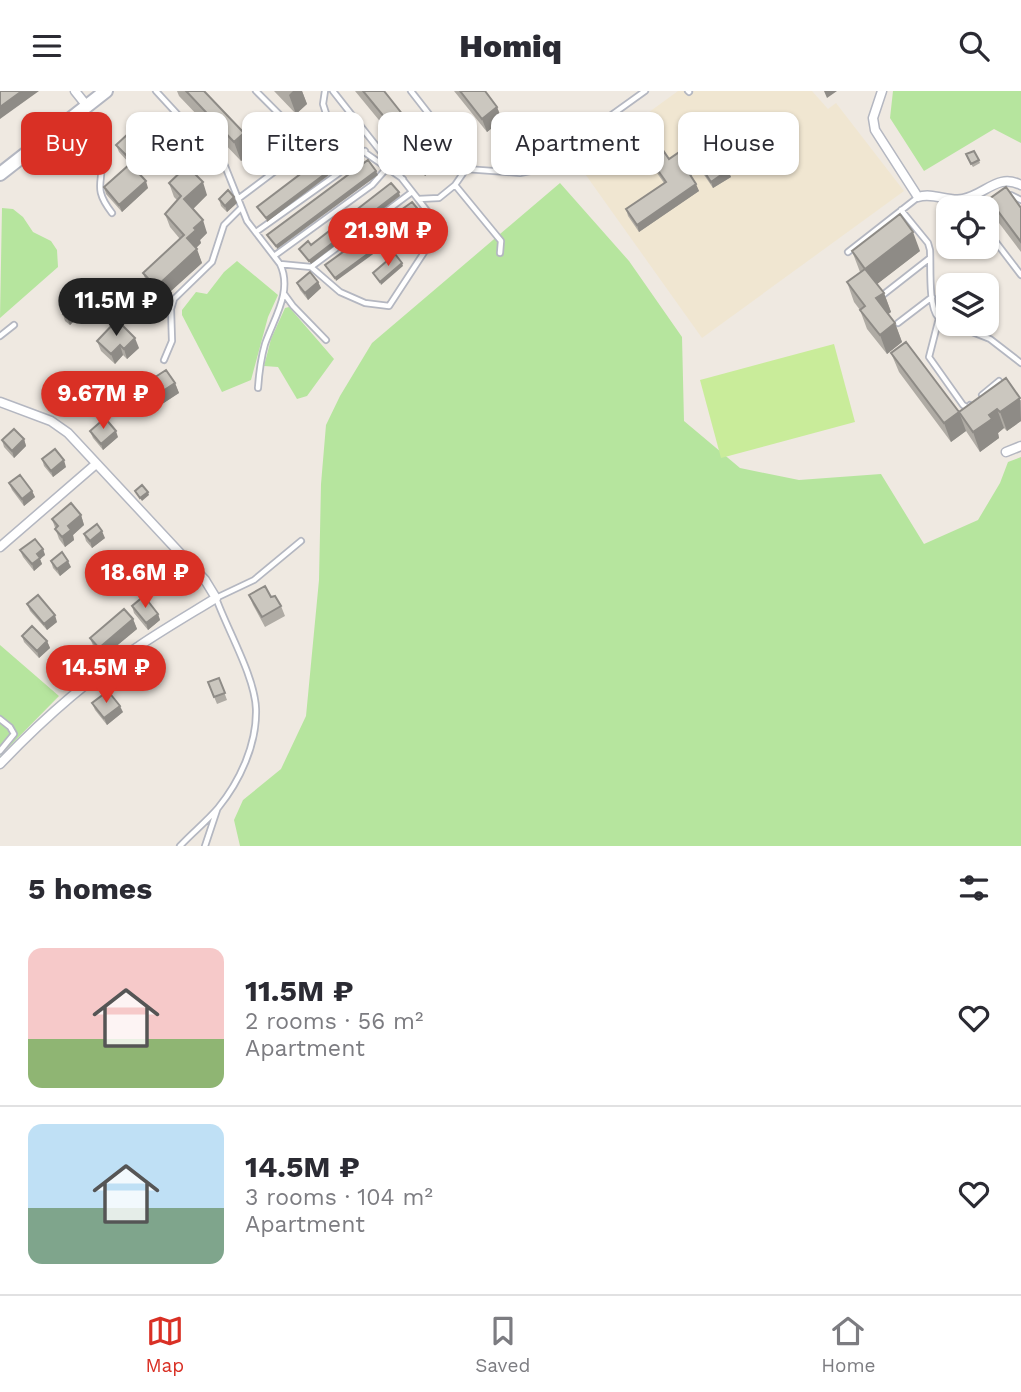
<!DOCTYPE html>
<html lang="en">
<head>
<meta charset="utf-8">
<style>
	body { margin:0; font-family:"Work Sans",sans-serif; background:#f7f7f7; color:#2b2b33; height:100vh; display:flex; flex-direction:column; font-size:26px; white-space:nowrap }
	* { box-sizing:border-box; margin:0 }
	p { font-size:23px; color:#7c7c81 }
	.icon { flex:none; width:38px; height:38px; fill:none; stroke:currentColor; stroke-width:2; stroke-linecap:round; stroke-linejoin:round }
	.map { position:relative; height:755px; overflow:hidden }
	.details { display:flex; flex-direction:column; background:#fff; flex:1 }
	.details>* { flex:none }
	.banner { position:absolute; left:21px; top:21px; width:980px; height:63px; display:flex; gap:14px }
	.controls { position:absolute; left:936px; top:105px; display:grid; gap:14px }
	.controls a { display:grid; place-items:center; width:63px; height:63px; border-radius:14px; background:#fff; box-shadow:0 2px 5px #0004; font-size:35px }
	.price { position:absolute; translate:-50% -60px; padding:0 16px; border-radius:24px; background:#d93025; color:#fff; font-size:23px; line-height:46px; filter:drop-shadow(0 2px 4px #0008) }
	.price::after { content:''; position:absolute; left:50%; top:42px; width:21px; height:16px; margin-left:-10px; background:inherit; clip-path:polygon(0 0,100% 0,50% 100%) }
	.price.current { background:#222; color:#fff }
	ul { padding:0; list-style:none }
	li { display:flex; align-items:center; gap:21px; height:175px; padding:0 28px }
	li+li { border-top:2px solid #e1e1e2 }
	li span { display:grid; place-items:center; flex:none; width:196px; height:140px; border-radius:14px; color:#555 }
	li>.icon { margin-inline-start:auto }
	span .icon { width:84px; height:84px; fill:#fffc; stroke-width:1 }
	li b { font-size:30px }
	h2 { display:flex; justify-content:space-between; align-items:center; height:84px; padding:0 28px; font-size:30px }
	.pill { padding:0 24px; border-radius:14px; background:#fff; box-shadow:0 2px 5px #0004; font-size:24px; line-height:63px }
	.pill.current { background:#d93025; color:#fff }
	header { display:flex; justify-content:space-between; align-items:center; height:91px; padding:0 28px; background:#fff; font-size:32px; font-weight:800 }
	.tabs { display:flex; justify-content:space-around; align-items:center; height:98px; border-top:2px solid #e1e1e2; background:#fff; font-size:19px; color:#7c7c81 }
	.tabs a { display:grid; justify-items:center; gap:4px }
	.tabs .current { color:#d93025 }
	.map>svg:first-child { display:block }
	.education { fill:#f0e6d1 }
	.green { fill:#b6e59e }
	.pitch { fill:#c9ec9a }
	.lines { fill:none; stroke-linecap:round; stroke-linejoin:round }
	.service-casing { stroke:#b4b7c1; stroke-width:8 }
	.minor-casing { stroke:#b4b7c1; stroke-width:11 }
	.secondary-casing { stroke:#b4b7c1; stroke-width:16 }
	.service { stroke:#fff; stroke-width:4.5 }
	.minor { stroke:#fff; stroke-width:8 }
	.secondary { stroke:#fff; stroke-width:12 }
	.wall { fill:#afaba4 }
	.shaded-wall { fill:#8e8b86 }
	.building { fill:#cbc7bf; stroke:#8e8b86; stroke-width:2 }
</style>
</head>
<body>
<header><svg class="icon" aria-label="menu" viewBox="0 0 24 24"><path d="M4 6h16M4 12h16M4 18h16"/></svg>Homiq<svg class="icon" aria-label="search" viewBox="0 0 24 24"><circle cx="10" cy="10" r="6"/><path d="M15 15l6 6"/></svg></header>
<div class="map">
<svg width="1021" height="755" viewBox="0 0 1021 755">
	<rect width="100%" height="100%" fill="#efe9e1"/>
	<path class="education" d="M678,0H812L828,18L836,12L904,100L702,247L578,73Z"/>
	<path class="green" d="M893,0H1021V52L994,38L924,80L890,27Z
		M560,92L629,170L682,246L684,330L740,377L799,389L881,383L924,453L978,429L1000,392L1008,371L1021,366V755H240L234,729L243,709L281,678L306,625L319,489L321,393L326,334L340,305L372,252Z
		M2,117L13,118L23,126L33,141L51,150L57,159L58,176L0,227Z
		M237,170L278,204L268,226L251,289L222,301L182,224V219L196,201L207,203L224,181Z
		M289,216L334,268L307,305L297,308L278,276L264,275L271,248L285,217Z
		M0,554L59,605L0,665Z"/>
	<path class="pitch" d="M834,253L855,331L721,367L700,289Z"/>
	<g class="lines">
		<g class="service-casing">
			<path id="service" d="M156,0L225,75L247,130L280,173L311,176L340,201L365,212L389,215L440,137L418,108
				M256,0L288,32
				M325,0L323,13L331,38
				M333,0L418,108L439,107L455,94
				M411,0L460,63L466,78L455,94L501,150L500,162
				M688,0L689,1
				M80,24C89,37 98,48 101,64C105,92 91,95 112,122
				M466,78L520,82L535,79L645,0
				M1007,106L1011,104L1021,109
				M238,108L331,38L403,88
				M901,119L928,152L930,159C931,174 928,215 938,226C941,229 945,230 948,231
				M256,141L339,82L365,60
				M992,146L1021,184
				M848,161L917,107
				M274,165L372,94L386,78
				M311,176L412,101
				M884,203L930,167
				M285,204L293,215L326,249
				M939,227L929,266L963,314L968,317L970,314
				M898,232L932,206
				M952,233L990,248L1021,272
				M0,245L14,234
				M164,269L172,250L171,218L174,208L212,171L224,134L241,117
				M258,297C259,283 261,267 265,253C274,227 293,200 280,173
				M982,304L999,290
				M0,628L10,636L14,643L0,660
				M180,755C192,742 207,730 218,717C240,690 257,653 256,618C255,586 227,538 216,507L254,489L301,450
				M205,755L217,719"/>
		</g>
		<g class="minor-casing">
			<path id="minor" d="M75,0L87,15
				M882,0L873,27L875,39L918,106C933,101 948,111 963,108C986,103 998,82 1021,94
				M0,311L51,330L68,342L205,489L216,507C190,523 164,538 139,555C88,588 42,629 0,673
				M1006,361L1021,355
				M0,456L96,373"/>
		</g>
		<g class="secondary-casing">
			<path id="secondary" d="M0,83L106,0"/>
		</g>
		<use href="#service" class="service"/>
		<use href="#minor" class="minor"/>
		<use href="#secondary" class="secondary"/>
	</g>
	<path class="wall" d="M177,0H204L244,42L251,61L241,70L179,5Z
		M274,0H302L307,13L296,23Z
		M355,0H384L411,34L414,43L443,70L425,85Z
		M454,0H485L497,16L502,29L487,41Z
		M704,44L731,86L713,97L700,78L691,85L699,100L639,141L628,125L626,118L664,92L643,62L641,55L669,68Z
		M158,51L132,75L148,97L122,121L106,103L104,96L130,73L119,61L116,54Z
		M967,67L979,69L980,72L973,76Z
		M169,92L207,104L193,118L207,142L200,149L201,152L196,157L202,172L161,209L148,195L143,182L180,148L170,136L165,123L177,109L174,106Z
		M234,106L237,112L227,121L221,115L219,108Z
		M989,108L1021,117V161L996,128Z
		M852,160H920L877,193L884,202L891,221L888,223L895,232L902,251L887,263L867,238L860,219L854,211L847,191L860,181Z
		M318,191L321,197L308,209L300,199L297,192Z
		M60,214L79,215L82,222L70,234L65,230Z
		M97,250L139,257L127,268L123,264L115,273L101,260Z
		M891,262L959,321L1021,309V330L1007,340L1004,337L998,342L999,347L980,361L966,340L951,351L899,281Z
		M175,292L179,302L156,317L147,304L143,294Z
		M90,340L118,346L103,359L93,347Z
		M24,348L26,355L14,367L4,356L2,349Z
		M42,368L66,376L53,386L44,375Z
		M9,392L32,400L35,406L24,415L12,399Z
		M81,424L84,434L73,444L74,449L65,456L59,448L52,428Z
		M84,443L105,447L92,457L86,450Z
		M43,458L45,464L40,468L42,473L34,480L23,466L20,459Z
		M51,470L71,476L60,485L53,477Z
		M249,504L271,506L281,515L285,525L265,536L253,514Z
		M27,513L57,531L47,539L30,520Z
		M132,515L158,523L160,529L148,539L134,522Z
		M133,528L137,538L102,567L94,557L90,547Z
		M22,545L47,550L50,557L39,567L24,551Z
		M219,587L227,609L217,613L208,591Z
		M92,612L123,621L107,634L95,619Z"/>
	<path class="shaded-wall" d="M22,0H39L0,28V16Z
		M293,0H302L307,13L296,23L289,4Z
		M824,0H837L827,7Z
		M497,16L502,29L487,41L482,28Z
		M411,34L418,53H402L399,44Z
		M244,42L251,61L241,70L234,51Z
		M156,44L158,51L132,75L130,68Z
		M440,60L443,70L425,85L421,75Z
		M353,62L354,65L267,131L266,127Z
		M698,71L700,78L689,86L687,79Z
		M728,79L731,86L713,97L711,91Z
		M376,80L378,84L277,158L276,155Z
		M146,90L148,97L122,121L119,114Z
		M203,91L207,104L189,122L184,108Z
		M696,93L699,100L639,141L637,134Z
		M399,101L400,105L311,173L309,170Z
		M234,106L237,112L227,121L225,115Z
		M422,123L423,127L336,190L335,187Z
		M203,129L207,142L200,149L201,152L192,161L187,147L194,137Z
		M913,141L920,160L872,197L865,178Z
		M197,158L202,172L161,209L156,196Z
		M402,172L403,175L381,194L380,191Z
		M318,191L321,197L308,209L305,202Z
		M884,202L891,221L883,227L876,207Z
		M79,215L82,222L70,234L67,227Z
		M895,232L902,251L887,263L880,244Z
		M135,247L139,257L127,268L124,258Z
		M120,254L123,264L115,273L111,263Z
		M175,292L179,302L156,317L152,307Z
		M1020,307L1021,330L1007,340L1000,321Z
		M997,318L1004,337L998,342L999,347L980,361L973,341L989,324Z
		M959,321L966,340L951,351L944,332Z
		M116,340L118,346L103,359L101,353Z
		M24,348L26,355L14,367L12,360Z
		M64,369L66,376L53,386L51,380Z
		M32,400L35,406L24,415L22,408Z
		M148,401L149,404L142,410L140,407Z
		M81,424L84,434L73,444L74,449L65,456L62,446L68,435Z
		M102,440L105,447L92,457L90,450Z
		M43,458L45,464L40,468L42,473L34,480L32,473L37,463Z
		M68,470L71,476L60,485L57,478Z
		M138,482L140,486L131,493L130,489Z
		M158,523L160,529L148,539L146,532Z
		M55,524L57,531L47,539L44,533Z
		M133,528L137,538L102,567L99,557Z
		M47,550L50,557L39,567L37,560Z
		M120,615L123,621L107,634L104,627Z"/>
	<path class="building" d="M0,0H22L0,16Z
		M186,0H204L244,42L234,51Z
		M363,0H384L411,34L399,44Z
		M460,0H485L497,16L482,28Z
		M142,30L156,44L130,68L116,54Z
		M421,38L440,60L421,75L402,53Z
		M704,44L728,79L711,91L698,71L687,79L696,93L637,134L626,118L666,91L641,55L654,46L669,68Z
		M344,50L353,62L266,127L257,116Z
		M974,60L979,69L971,73L966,63Z
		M368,69L376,80L276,155L267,144Z
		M130,73L146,90L119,114L104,96Z
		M187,75L203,91L184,108L203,129L194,137L196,139L187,147L197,158L156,196L143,182L184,144L165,123L181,105L169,92Z
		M391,92L399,101L309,170L299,158L308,150L311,154Z
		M1006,96L1021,117V151L989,108Z
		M228,99L234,106L225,115L219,108Z
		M412,111L422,123L335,187L325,174Z
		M900,123L913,141L865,178L852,160Z
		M395,163L402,172L380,191L373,182Z
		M865,178L884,202L876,207L895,232L880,244L860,219L865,215L847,191Z
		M310,181L318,191L305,202L297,192Z
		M69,205L79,215L67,227L63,223L65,220L60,214Z
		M117,229L135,247L124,258L120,254L111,263L97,250Z
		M906,251L959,321L944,332L891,262Z
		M166,279L175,292L152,307L143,294Z
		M1006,287L1020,307L1000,321L997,318L989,324L992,328L973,341L959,321Z
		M105,327L116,340L101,353L90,340Z
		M14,338L24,348L12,360L2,349Z
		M55,358L64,369L51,380L42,368Z
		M20,384L32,400L22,408L9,392Z
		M142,394L148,401L140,407L135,400Z
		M71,412L81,424L68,435L71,439L62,446L55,438L58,435L52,428Z
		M97,433L102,440L90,450L84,443Z
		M35,448L43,458L37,463L40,467L32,473L20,459Z
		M62,461L68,470L57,478L51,470Z
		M134,477L138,482L130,489L126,484Z
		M265,495L271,506L275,505L281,515L262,526L249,504Z
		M38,504L55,524L44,533L27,513Z
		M144,505L158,523L146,532L132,515Z
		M124,518L133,528L99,557L90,547Z
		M32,535L47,550L37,560L22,545Z
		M219,587L225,602L214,606L208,591Z
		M108,600L120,615L104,627L92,612Z"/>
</svg>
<div class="controls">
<a><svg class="icon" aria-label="locate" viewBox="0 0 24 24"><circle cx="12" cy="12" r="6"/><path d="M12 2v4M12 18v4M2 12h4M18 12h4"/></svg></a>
<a><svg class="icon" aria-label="layers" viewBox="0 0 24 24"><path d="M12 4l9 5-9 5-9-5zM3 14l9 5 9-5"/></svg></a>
</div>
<b class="price" style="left:388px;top:177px">21.9M ₽</b>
<b class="price current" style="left:116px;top:247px">11.5M ₽</b>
<b class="price" style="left:103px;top:340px">9.67M ₽</b>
<b class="price" style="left:145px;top:519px">18.6M ₽</b>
<b class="price" style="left:106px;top:614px">14.5M ₽</b>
<div class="banner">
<a class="pill current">Buy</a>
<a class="pill">Rent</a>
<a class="pill">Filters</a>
<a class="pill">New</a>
<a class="pill">Apartment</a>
<a class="pill">House</a>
</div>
</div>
<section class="details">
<h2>5 homes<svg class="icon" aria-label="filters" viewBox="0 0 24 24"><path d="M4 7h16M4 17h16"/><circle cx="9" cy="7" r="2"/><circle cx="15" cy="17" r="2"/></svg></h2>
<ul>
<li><span style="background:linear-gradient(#f6c9c9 65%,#8fb573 0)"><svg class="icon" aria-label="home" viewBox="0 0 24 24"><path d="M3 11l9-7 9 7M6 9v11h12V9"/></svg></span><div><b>11.5M ₽</b><p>2 rooms · 56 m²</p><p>Apartment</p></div><svg class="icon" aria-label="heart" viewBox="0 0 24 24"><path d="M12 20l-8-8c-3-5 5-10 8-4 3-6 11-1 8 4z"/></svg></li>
<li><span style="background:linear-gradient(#bfe0f5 60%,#7fa58c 0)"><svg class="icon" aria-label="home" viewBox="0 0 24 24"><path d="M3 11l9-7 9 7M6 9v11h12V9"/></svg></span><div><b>14.5M ₽</b><p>3 rooms · 104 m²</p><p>Apartment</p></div><svg class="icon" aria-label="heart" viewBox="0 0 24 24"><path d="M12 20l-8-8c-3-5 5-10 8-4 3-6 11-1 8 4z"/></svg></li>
</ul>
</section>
<nav class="tabs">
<a class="current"><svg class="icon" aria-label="map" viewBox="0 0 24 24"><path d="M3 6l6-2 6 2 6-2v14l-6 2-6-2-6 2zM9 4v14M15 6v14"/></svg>Map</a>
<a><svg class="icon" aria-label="saved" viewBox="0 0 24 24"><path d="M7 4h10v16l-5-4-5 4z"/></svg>Saved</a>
<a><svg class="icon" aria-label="home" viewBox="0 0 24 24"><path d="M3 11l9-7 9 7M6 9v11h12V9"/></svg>Home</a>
</nav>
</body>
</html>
